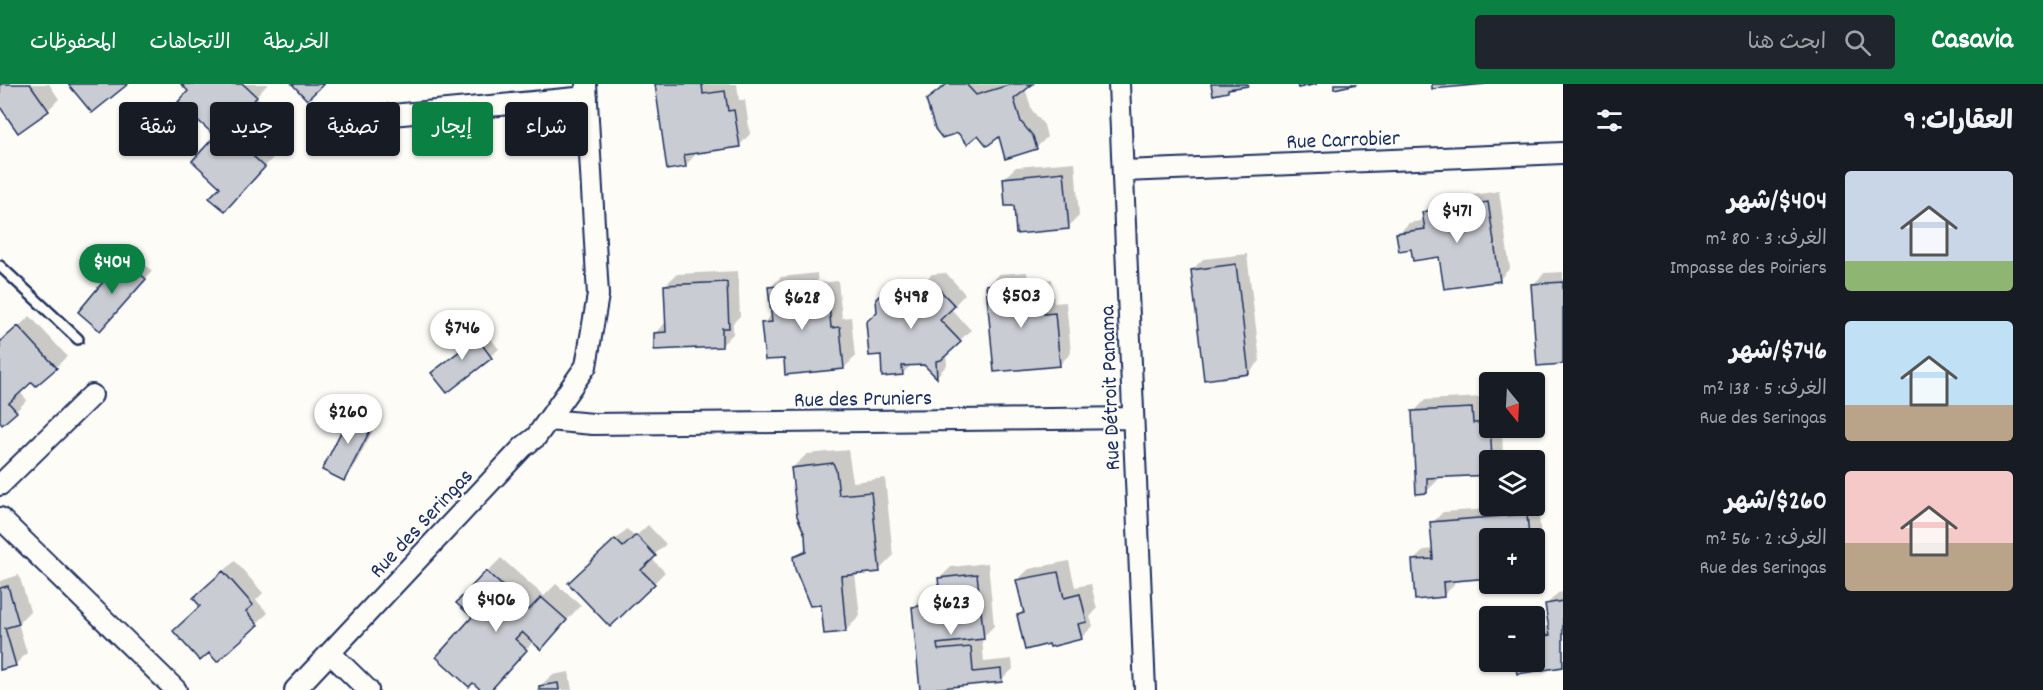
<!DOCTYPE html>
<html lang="ar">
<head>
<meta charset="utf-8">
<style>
	body { margin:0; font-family:Dekko,"Playpen Sans Arabic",sans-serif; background:#20242c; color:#f1f3f6; direction:rtl; height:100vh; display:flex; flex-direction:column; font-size:22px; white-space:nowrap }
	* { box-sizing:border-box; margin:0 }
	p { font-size:20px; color:#9ea1a6 }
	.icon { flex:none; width:33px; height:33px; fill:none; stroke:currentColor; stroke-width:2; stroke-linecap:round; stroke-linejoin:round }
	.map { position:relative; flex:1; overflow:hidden; direction:ltr }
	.drawer { display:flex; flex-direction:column; background:#171b24; width:480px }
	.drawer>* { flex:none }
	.top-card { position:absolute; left:18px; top:18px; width:570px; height:54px; direction:rtl; display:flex; gap:12px }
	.needle { width:39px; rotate:162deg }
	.buttons { position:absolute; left:1479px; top:288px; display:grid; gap:12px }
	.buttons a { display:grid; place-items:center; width:66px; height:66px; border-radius:6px; background:#171b24; box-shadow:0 2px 4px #0004; font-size:30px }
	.price { position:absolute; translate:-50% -51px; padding:0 14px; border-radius:21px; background:#fff; color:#222; font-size:20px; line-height:39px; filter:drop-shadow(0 2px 3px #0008) }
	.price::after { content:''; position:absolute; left:50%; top:36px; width:18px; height:14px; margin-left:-9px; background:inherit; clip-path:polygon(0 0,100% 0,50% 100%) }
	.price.current { background:#0b8043; color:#fff }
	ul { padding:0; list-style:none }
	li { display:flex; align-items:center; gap:18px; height:150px; padding:0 30px }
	li span { display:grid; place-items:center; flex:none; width:168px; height:120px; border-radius:6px; color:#555 }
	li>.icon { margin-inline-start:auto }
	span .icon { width:72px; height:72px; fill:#fffc; stroke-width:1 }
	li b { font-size:26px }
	h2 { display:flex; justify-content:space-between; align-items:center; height:72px; padding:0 30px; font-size:26px }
	.tag { padding:0 21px; border-radius:6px; background:#171b24; box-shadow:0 2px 4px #0004; font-size:21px; line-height:54px }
	.tag.current { background:#0b8043; color:#fff }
	header { display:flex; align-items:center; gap:36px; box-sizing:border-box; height:84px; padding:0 30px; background:#0b8043; color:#fff }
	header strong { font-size:28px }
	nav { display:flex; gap:33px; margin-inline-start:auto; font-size:21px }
	.search { width:420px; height:54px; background:#20242c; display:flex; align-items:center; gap:15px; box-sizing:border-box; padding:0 21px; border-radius:6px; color:#9ea1a6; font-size:22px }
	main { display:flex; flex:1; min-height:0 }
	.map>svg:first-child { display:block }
	.shadow { fill:#0003 }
	.building { fill:#c9ccd3; stroke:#1b2f5e; stroke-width:1.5 }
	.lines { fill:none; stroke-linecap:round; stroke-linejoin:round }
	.service-casing { stroke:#1b2f5e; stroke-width:14 }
	.minor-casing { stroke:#1b2f5e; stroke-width:24 }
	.service { stroke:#fdfcf7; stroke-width:9 }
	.minor { stroke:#fdfcf7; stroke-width:20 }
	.labels { text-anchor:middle; stroke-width:4.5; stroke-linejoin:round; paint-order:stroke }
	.street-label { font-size:22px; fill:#1b2f5e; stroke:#fdfcf7 }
</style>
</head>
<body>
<header>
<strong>Casavia</strong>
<div class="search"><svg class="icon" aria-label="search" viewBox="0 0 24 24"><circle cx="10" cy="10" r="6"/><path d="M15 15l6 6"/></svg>ابحث هنا</div>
<nav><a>الخريطة</a><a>الاتجاهات</a><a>المحفوظات</a></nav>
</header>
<main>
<section class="drawer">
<h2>العقارات: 9<svg class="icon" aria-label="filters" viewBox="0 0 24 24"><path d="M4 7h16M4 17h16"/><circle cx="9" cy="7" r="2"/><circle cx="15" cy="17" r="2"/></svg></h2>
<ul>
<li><span style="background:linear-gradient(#c9d6e8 75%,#8fb573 0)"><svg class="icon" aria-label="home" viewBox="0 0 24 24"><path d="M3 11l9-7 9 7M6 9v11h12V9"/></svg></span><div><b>$404/شهر</b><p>الغرف: 3 · 80 m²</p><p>Impasse des Poiriers</p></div></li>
<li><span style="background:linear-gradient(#bfe0f5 70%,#b9a48a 0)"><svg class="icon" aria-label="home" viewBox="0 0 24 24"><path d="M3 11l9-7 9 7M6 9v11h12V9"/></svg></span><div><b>$746/شهر</b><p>الغرف: 5 · 138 m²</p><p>Rue des Seringas</p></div></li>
<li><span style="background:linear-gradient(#f6c9c9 60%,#b9a48a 0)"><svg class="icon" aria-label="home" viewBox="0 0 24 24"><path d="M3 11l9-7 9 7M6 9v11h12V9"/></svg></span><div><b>$260/شهر</b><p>الغرف: 2 · 56 m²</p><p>Rue des Seringas</p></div></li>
</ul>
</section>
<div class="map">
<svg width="1563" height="606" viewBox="0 0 1563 606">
	<rect width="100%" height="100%" fill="#fdfcf7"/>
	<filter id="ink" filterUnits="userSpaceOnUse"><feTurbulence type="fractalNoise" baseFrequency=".0167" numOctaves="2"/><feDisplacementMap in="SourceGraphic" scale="12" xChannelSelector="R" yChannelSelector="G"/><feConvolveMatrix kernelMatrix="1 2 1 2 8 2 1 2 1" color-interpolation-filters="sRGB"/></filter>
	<g filter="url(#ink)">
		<path class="shadow" d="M0,0H49L59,15L48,26L0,21Z
			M183,0H268L256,13L274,29L256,48L278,68L239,111L222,103L217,51L190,7Z
			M657,0H737L739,16H745L750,50L739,62L696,68V70L685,82Z
			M946,0H1030L1025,4L1032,26L1044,41L1047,53L1036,64L999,51L978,49L928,17Z
			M1075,78L1079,132L1068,143L1015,120L1004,94L1016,83Z
			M1499,107L1510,184L1499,196L1440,172L1412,164L1398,150L1409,139L1425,136L1424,128L1435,117Z
			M131,168L152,187L107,238L103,198Z
			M1247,170L1260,277L1249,289L1192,186L1203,175Z
			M738,187L740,232L733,239V250L722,261L655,249L667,237L665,201L677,190Z
			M1027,188L1028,198L1052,195L1054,219L1066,218L1071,269L1059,281L988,201L999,190Z
			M1563,188V279L1533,201L1544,189Z
			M817,189L818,199L838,197L842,234L851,233L855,273L844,284L785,273L762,240L773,230L770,204L781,193Z
			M946,189L965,210L951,225L971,246L946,269L947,281L937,292L925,280H912L902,290L878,228V216L892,202L921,200L932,190Z
			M30,232L67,272L56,283L32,296L19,307L27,316L16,327L0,336V259Z
			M476,236L499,265L447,307L433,289L463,265L462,247Z
			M1483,313V328H1490V344H1502L1503,376H1490L1438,392V396L1426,408L1414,328L1425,316Z
			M361,319L382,329L352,387L344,395L324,385L354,327Z
			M848,366L853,398L885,394L893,472L879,486L855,489L860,532L846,546L822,519L795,474L807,462L792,384L807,370Z
			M1538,419L1542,467L1534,475V454H1490L1454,495V501L1443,512L1413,477L1424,466L1434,465L1432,439L1443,428L1534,422V420Z
			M648,441L666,460L651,474L665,488L654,499H570L627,445L635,453Z
			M501,474L544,512L556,500L581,521L555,549L534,557L489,606H484L474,533L487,488Z
			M235,477L263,509L256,516L268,529L217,576L206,503Z
			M1069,477L1075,503L1091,500L1097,525L1090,533L1093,542L1081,554L1018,531L1024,525L1017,496L1029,485Z
			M988,479L994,542L982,554L984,578L1012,575L1013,585L1001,596L922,605L913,524L925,512L941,511L940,494L951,483Z
			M19,491L30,527L18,539L27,569L16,580L0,585V497Z
			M1563,508V581L1518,588L1517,578H1534V544L1550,542L1547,520L1558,509Z
			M569,588L572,606H537L541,605L540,602L552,591Z"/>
		<path class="building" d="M0,0H30L49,27L18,49L0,23Z
			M68,0H128L92,29Z
			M181,0H243L257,13L243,28L261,44L243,63L265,83L225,127L209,114L220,103L192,77L215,52L178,18L188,7Z
			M292,0H324L307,16Z
			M655,0H702L703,10L725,7L728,27L734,26L740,63L684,71L686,83L667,86Z
			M947,0H966L976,11L1012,0H1033L1014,15L1021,38L1033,52L1037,65L1005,75L999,53L987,62L978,51L967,60L958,49L942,54L935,45L926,16Z
			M1211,0H1248V2L1228,5V8L1213,11Z
			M1297,0H1317L1298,4Z
			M1334,0H1357L1334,5Z
			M1432,0H1486L1432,5Z
			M1064,88L1069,145L1016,150L1014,122H1005L1003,94Z
			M1488,118L1500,197L1444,205L1439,173L1413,177L1411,165L1399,167L1396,149L1425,145L1422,128Z
			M122,175L146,195L100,247L78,228Z
			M1236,180L1249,290L1204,296L1191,186Z
			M727,198L729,244H722V263L654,266V249L666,248L664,201Z
			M1017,198L1018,208L1042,206L1044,230L1055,229L1060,282L994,288L986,201Z
			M1563,198V280L1537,282L1531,200Z
			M806,200L807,210L828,208L831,244L840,243L844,285L785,291L784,275L765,276L761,239L772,238L768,203Z
			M934,200L955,222L940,236L961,258L941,276L936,277L937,294L924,281L902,282L903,291L882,293L881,271L869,272L866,238L877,228L876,215L879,212L909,211L919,201Z
			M18,242L57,284L36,302L32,298L9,319L17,328L2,341L0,338V258Z
			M468,242L492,274L447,309L431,289L461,266L452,254Z
			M1472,324L1473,339L1490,338L1492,376H1490V391L1427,394V409L1416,410L1412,327Z
			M352,326L375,337L344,397L322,386Z
			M833,379L836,386L839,411L871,408L880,488L841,492L846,548L824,550L821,521L810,522L795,485L793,473L806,468L805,451L797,432L791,384Z
			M1527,430L1529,454H1490V494L1443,498L1444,513L1415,516L1412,476L1433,475L1430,438Z
			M636,451L656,472L641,486L655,500L610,543L568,499L615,455L623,463Z
			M223,487L253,521L246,527L258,541L217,578L209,569L200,577L173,547L200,522L193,514Z
			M486,487L529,526L541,513L567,536L541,566L522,548L515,555L527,566L491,606H481L473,599L469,603L436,573L472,533L456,519Z
			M1058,488L1064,514L1080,510L1087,538L1078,540L1082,555L1050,563L1049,560L1025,566L1017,531L1024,529L1016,496Z
			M977,490L984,555L937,560L938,566L971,563L973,588L1001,585L1002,598L920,606L912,523L941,520L938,494Z
			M8,502L19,540L5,544L16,582L0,586V504Z
			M1563,517V583L1517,590L1515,578H1534V553L1550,551L1545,520Z
			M558,599L559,606H539V602Z"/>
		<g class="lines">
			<g class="service-casing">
				<path id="service" d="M0,182L78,255"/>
			</g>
			<g class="minor-casing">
				<path id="minor" d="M1119,0L1145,606
					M359,34L587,13
					M1124,87L1563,69
					M548,336L586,282L598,211L586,0
					M0,401L92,311
					M0,434L176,606
					M330,569L368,606
					M295,606L523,363L536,353L548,336L593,340L1133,334"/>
			</g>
			<use href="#service" class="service"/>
			<use href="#minor" class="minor"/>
		</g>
	</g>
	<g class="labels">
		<g class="street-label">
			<text transform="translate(1343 54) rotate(-2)" y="8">Rue Carrobier</text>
			<text transform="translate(1108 304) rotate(-92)" y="8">Rue Détroit Panama</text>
			<text transform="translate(863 313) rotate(-1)" y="8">Rue des Pruniers</text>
			<text transform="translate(420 438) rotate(-47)" y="8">Rue des Seringas</text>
		</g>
	</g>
</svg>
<div class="buttons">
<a><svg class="needle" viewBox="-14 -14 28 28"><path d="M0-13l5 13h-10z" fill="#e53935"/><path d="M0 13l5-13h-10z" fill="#9ea1a6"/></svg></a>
<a><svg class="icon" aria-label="layers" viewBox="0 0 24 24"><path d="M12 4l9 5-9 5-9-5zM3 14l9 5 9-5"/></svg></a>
<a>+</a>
<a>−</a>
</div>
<b class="price" style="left:1457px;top:160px">$471</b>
<b class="price current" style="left:112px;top:211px">$404</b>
<b class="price" style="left:1021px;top:245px">$503</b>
<b class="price" style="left:911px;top:246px">$498</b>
<b class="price" style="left:802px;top:247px">$628</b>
<b class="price" style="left:462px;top:277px">$746</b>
<b class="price" style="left:348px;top:361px">$260</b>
<b class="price" style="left:496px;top:549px">$406</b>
<b class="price" style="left:951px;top:552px">$623</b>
<div class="top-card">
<a class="tag">شراء</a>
<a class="tag current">إيجار</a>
<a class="tag">تصفية</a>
<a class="tag">جديد</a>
<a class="tag">شقة</a>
</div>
</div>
</main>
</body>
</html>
